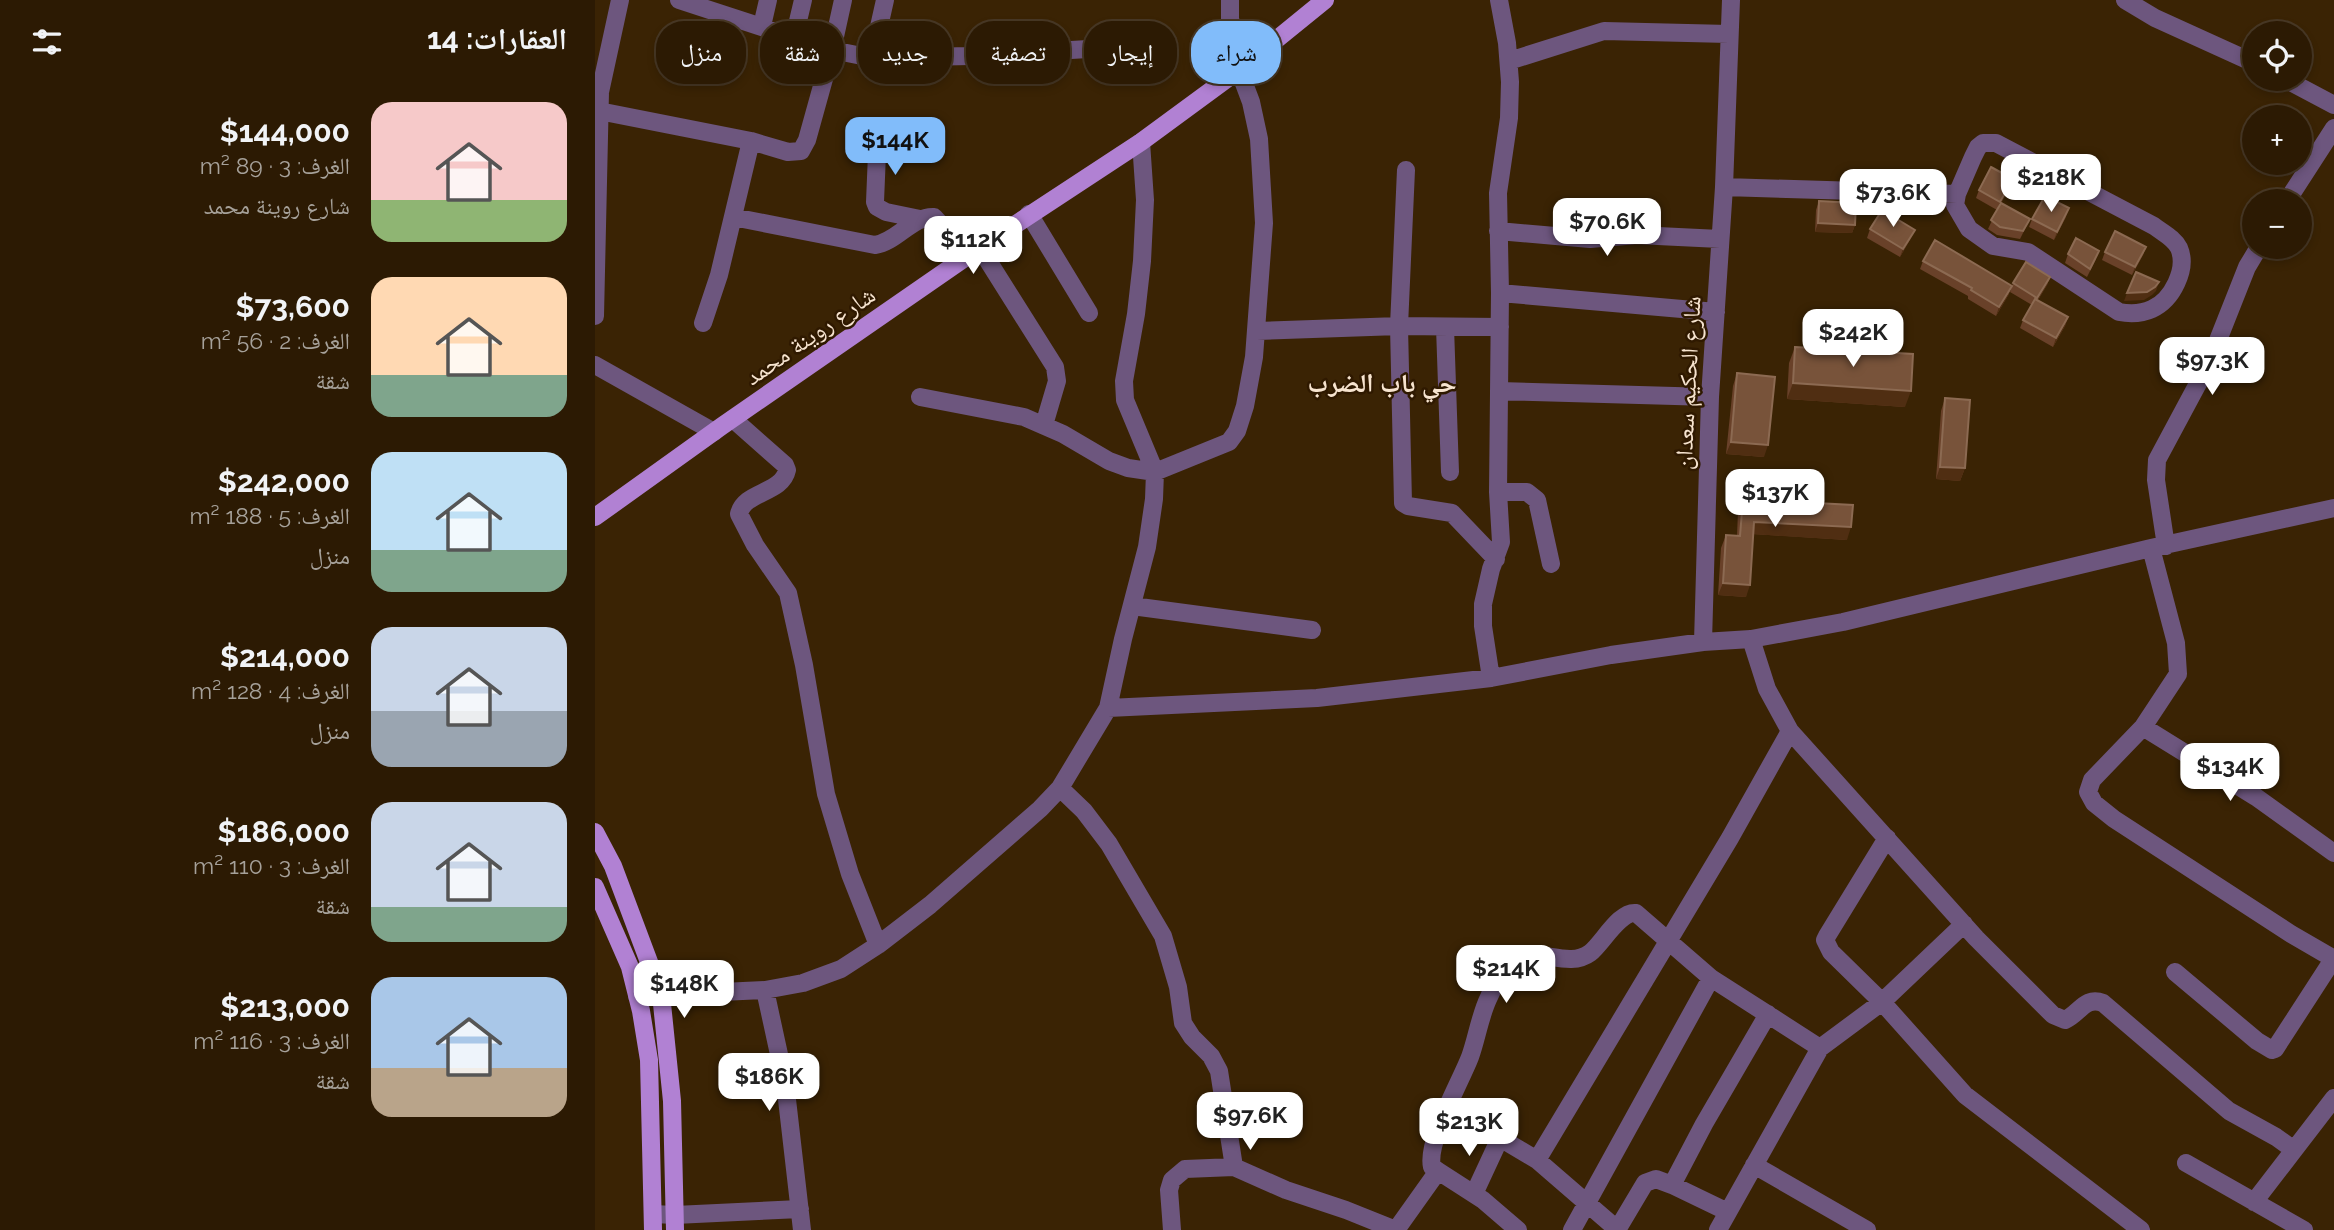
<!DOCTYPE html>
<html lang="ar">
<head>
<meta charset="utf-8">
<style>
	body { margin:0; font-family:Raleway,"Noto Naskh Arabic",sans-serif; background:#382712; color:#f1f3f6; direction:rtl; height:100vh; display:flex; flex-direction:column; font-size:26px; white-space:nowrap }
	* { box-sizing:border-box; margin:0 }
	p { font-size:23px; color:#a6a19a }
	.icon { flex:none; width:38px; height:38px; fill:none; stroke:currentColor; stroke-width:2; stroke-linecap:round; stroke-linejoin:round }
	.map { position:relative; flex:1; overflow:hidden; direction:ltr }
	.panel { display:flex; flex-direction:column; background:#2c1a03; width:595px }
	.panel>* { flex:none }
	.hud { position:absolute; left:21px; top:21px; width:665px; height:63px; direction:rtl; display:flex; gap:14px }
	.controls { position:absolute; left:1647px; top:21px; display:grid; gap:14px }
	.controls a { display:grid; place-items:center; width:70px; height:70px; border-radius:50%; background:#2c1a03; box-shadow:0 4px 10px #0003,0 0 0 2px #483825; font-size:35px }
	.price { position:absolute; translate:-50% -60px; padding:0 16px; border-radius:14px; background:#fff; color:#222; font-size:23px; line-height:46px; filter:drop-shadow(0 2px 4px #0008) }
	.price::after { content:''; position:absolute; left:50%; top:42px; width:21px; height:16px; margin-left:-10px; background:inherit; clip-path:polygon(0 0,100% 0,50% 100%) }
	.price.current { background:#81bcfa; color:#111 }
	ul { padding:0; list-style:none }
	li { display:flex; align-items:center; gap:21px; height:175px; padding:0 28px }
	li span { display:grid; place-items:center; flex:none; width:196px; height:140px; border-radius:21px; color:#555 }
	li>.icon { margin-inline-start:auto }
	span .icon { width:84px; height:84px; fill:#fffc; stroke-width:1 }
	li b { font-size:30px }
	h2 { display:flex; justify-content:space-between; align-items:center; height:84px; padding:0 28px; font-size:30px }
	.chip { padding:0 24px; border-radius:28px; background:#2c1a03; box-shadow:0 4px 10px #0003,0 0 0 2px #483825; font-size:24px; line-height:63px }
	.chip.current { background:#81bcfa; color:#111 }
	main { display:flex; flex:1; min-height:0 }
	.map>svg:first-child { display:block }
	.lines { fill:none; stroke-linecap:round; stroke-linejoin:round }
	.minor { stroke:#6d567e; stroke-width:18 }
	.major { stroke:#b181d3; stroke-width:18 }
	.wall { fill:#694129 }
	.shaded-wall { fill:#502e12 }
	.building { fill:#78533a; stroke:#8c6a52; stroke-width:2 }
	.labels { text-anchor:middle; stroke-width:5; stroke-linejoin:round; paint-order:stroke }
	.street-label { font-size:24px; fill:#f7e4cf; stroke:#2f1900 }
	.neighbourhood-label { font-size:26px; font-weight:bold; fill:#f7e4cf; stroke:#2f1900 }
</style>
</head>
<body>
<main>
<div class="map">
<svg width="1739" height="1230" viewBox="0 0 1739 1230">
	<rect width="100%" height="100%" fill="#3a2304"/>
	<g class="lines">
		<path class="minor" d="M84,0L237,50L277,58L375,56L527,47
			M904,0L912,43L915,82L914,118L903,193L905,293L903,492H932L942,500L956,564
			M1530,0L1560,18L1659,63
			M167,26L173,0
			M199,38L208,0
			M277,58L290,0
			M914,61L1009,31L1134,34
			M1690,79L1739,105
			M4,111L156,141L193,152L206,151L212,140L237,50L248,0
			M283,129L280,202L282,207L291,212L325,219
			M1388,143H1401L1559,226C1568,233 1579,238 1584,248C1593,269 1577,300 1557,309C1546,314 1535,314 1524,312L1433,252L1398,246L1374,229L1360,205L1362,194L1378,157L1383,147Z
			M811,170L804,326L808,503L813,506L857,513L901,559
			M1129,187L1362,194
			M1692,201L1739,128
			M434,214L494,313
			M138,217L280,245C302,242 317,216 339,217L374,255
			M903,231L995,239L1042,235L1125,239
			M385,248L460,367L462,381L449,425
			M905,293L1121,312
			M0,316L5,92L25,0
			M108,323L124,275L156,141
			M850,327L855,472
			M662,331L804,326L905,327
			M0,365L119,432
			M904,391L1115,397
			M325,397L429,417L468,434L514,461L533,468L560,472L634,442L642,431L650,406L659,357L669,223L664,139L656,102L644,70L635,18V0
			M138,419L190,465L192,470C187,494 149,491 144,514L160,545L193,593L209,665L231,794L255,874L283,945
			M1571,546L1561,480L1562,460L1614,363L1652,267L1664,247
			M1556,548L1581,643L1583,674L1548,727L1497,780L1493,792L1499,803L1519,819L1696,934L1739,959
			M537,606L717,630
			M1156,639L1172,689L1195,731L1381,938L1458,1015L1470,1020C1485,1013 1490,996 1508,1003L1634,1111L1681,1137L1699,1150L1739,1098
			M1108,642L1115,397L1129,187L1136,0
			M896,678L888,626V604L896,569L906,542L903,492
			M513,708L722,698L896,678L1016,655L1108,642L1156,639L1248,622L1556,548L1739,508
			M1548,727L1661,797L1739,853
			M465,788L489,811L514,844L568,936L583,987L588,1023L597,1037L616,1056L624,1071L639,1167
			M1292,838L1232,936L1230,940L1236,952L1287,1002L1370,1095L1546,1230
			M1580,972L1662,1041L1677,1050L1680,1049L1739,958
			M170,990L190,1082L207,1230
			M42,996L170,990L208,983L246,969L283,945L335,905L445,809L465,788L513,708L528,639L552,547L559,499L560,472L530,400L529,381L541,314L547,261L550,200L546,142
			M851,1111L905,1138L942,1160L1023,1230
			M942,1160L1135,838L1195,731
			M1591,1163L1709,1230
			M1159,1165L1272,1230
			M843,1171L837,1167C831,1142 865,1083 875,1057C882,1038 885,1015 894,997C899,985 907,970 918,961C940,944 972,970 995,953C1008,943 1024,911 1041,913L1116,978L1225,1048
			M1077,1185L1133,1212
			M879,1194L905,1138
			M1659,1202L1699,1150
			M58,1214L80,1215L205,1209
			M577,1230L574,1190L577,1180L590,1169L639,1167L691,1190L751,1210L801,1230L843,1171L888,1200L923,1230
			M977,1230L1116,978
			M1022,1230L1050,1183L1061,1179L1077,1185L1109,1124L1173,1014
			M1123,1230L1225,1048L1287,1002L1369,924"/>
		<path class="major" d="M0,517L127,426L374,255L546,142L644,70L730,0
			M0,832L18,866L66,994L77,1101L80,1230
			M0,887L35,967L46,1011L54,1060L58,1230"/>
	</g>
	<path class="wall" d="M1415,188L1406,203L1435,219L1425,239L1402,235L1393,229L1402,210L1381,198L1384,190Z
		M1224,201L1260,225L1257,233L1220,232L1221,210Z
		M1471,217L1459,240L1434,227L1437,219Z
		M1275,229L1316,238L1305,257L1272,238Z
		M1551,247L1548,255L1537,275L1507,260L1510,252Z
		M1473,254L1501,259L1492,277L1470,263Z
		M1328,261L1414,294L1401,316L1373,299V296L1325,269Z
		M1455,277L1452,285L1443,300L1473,317L1470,326L1458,347L1425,328L1428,320L1437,305L1415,292L1418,283Z
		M1200,347L1310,407L1192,399L1194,363Z
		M1142,373L1169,457L1131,454L1138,386Z
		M1350,398L1370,468L1365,481L1341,479L1346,411Z
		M1148,499L1252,540L1158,534L1151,597L1123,595L1126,548L1131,535L1142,536L1143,511Z"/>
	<path class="shaded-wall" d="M1418,179L1415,188L1402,210L1405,202Z
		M1474,208L1471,217L1459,240L1462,232Z
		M1223,223L1260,225L1257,233L1220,232Z
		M1320,230L1316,238L1305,257L1308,249Z
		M1551,247L1548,255L1537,275L1540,267Z
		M1455,277L1452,285L1439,306L1442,298Z
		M1564,282L1561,291L1557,295L1549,300L1529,301L1532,293Z
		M1417,286L1414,294L1401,316L1404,307Z
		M1473,317L1470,326L1458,347L1461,338Z
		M1198,383L1316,391L1310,407L1192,399Z
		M1136,442L1173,445L1169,457L1131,454Z
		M1345,467L1370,468L1365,481L1341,479Z
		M1159,522L1256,527L1252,540L1155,534Z
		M1128,583L1155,585L1151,597L1123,595Z"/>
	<path class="building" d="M1396,167L1418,179L1405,202L1384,190Z
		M1450,196L1474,208L1462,232L1437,219Z
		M1224,201L1261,203L1260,225L1223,223Z
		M1406,203L1435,219L1428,231L1405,227L1396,220Z
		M1287,210L1320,230L1308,249L1275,229Z
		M1520,231L1551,247L1540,267L1510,252Z
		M1481,238L1504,251L1495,269L1473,254Z
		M1340,240L1417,286L1404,307L1376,290L1377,288L1328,261Z
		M1431,262L1455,277L1442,298L1418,283Z
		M1541,272L1564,282L1560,287L1552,292L1532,293Z
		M1440,299L1473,317L1461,338L1428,320Z
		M1200,347L1318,354L1316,391L1198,383Z
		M1142,373L1180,377L1173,445L1136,442Z
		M1350,398L1375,400L1370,468L1345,467Z
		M1148,499L1258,505L1256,527L1159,522L1155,585L1128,583L1131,535L1145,536Z"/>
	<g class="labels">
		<g class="street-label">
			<text transform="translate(215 336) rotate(-35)" y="8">شارع روينة محمد</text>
			<text transform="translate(1093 383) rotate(-87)" y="8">شارع الحكيم سعدان</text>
		</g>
		<g class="neighbourhood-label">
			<text x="787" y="392">حي باب الضرب</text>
		</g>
	</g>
</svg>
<div class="controls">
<a><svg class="icon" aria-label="locate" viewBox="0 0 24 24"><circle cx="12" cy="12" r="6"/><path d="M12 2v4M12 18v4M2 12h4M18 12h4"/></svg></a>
<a>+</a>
<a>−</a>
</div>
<b class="price current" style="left:300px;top:177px">$144K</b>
<b class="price" style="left:1456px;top:214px">$218K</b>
<b class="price" style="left:1298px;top:229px">$73.6K</b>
<b class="price" style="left:1012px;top:258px">$70.6K</b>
<b class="price" style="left:378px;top:276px">$112K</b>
<b class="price" style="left:1258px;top:369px">$242K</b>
<b class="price" style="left:1617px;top:397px">$97.3K</b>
<b class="price" style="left:1180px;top:529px">$137K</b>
<b class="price" style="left:1635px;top:803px">$134K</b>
<b class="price" style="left:911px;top:1005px">$214K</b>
<b class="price" style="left:89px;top:1020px">$148K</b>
<b class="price" style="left:174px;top:1113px">$186K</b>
<b class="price" style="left:655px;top:1152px">$97.6K</b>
<b class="price" style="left:874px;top:1158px">$213K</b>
<div class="hud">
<a class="chip current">شراء</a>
<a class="chip">إيجار</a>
<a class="chip">تصفية</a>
<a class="chip">جديد</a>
<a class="chip">شقة</a>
<a class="chip">منزل</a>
</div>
</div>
<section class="panel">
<h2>العقارات: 14<svg class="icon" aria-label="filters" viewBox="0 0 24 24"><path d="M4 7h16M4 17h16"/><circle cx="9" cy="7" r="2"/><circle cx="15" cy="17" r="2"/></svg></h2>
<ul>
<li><span style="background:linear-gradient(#f6c9c9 70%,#8fb573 0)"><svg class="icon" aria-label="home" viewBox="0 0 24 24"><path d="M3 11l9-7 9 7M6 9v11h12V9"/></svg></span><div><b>$144,000</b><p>الغرف: 3 · 89 m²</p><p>شارع روينة محمد</p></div></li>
<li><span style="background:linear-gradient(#ffd9b3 70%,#7fa58c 0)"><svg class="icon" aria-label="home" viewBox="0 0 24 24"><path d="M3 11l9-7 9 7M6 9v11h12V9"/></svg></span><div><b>$73,600</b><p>الغرف: 2 · 56 m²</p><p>شقة</p></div></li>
<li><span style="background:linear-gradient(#bfe0f5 70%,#7fa58c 0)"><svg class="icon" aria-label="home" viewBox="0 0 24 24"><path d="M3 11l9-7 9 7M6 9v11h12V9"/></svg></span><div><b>$242,000</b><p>الغرف: 5 · 188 m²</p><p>منزل</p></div></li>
<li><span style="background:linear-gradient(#c9d6e8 60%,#9aa5b1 0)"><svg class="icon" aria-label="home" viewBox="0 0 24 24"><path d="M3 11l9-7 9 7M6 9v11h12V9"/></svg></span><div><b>$214,000</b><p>الغرف: 4 · 128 m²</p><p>منزل</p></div></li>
<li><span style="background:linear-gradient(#c9d6e8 75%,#7fa58c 0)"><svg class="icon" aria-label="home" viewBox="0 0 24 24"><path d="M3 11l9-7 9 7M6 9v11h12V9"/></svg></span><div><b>$186,000</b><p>الغرف: 3 · 110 m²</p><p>شقة</p></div></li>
<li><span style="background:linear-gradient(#a9c7e8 65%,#b9a48a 0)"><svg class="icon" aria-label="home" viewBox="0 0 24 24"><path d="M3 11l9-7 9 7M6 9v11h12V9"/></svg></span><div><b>$213,000</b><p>الغرف: 3 · 116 m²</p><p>شقة</p></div></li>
</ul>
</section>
</main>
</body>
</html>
